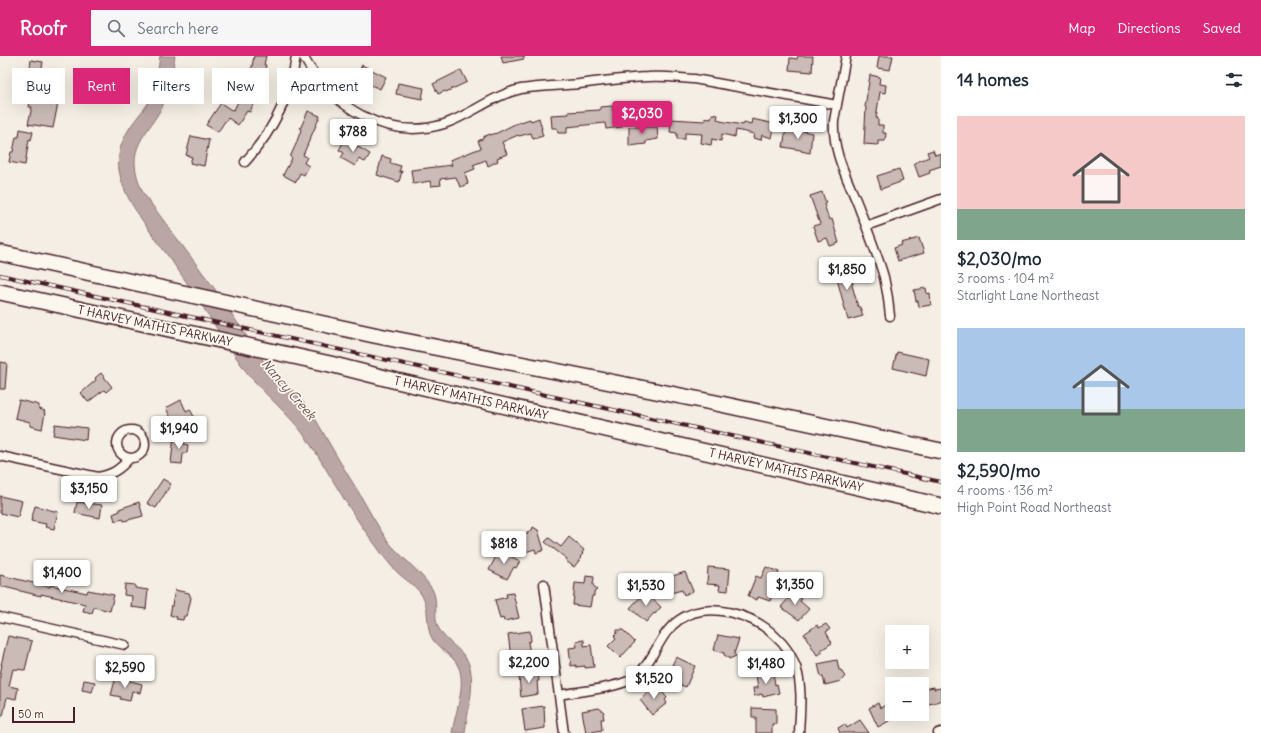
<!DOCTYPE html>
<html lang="en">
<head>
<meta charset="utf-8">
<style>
	body { margin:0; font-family:Delius,sans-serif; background:#f6f6f7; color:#1f2937; height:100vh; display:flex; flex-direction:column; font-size:15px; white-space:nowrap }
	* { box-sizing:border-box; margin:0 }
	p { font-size:13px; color:#747a83 }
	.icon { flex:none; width:22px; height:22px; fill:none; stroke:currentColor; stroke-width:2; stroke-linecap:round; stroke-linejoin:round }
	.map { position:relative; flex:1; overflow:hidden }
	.side { display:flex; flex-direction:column; background:#fff; width:320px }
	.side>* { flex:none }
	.hud { position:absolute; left:12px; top:12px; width:380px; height:36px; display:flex; gap:8px }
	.buttons { position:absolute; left:885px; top:569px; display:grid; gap:8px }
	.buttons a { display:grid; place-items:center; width:44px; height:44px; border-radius:0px; background:#fff; box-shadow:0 4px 16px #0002; font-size:20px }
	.scale { position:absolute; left:12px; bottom:10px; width:63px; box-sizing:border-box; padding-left:4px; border:2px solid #4a1f2b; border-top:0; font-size:11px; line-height:14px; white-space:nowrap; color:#4a1f2b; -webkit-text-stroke:3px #fbf7ec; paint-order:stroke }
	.price { position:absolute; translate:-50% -34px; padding:0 9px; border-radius:4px; background:#fff; color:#222; font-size:13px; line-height:26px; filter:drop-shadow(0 1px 2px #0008) }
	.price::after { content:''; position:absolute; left:50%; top:24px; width:12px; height:9px; margin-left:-6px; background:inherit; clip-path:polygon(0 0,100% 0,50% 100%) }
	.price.active { background:#db2777; color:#fff }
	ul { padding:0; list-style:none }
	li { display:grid; align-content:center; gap:8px; height:212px; padding:0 16px }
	li span { display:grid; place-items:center; height:124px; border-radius:0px; color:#555 }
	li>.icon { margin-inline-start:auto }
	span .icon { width:72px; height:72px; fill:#fffc; stroke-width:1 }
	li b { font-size:17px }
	h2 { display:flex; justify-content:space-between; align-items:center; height:48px; padding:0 16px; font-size:17px }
	.chip { padding:0 14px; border-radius:0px; background:#fff; box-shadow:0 4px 16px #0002; font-size:14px; line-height:36px }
	.chip.active { background:#db2777; color:#fff }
	header { display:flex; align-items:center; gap:24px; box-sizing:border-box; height:56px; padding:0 20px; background:#db2777; color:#fff }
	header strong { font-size:19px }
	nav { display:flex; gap:22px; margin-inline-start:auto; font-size:14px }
	.search { width:280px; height:36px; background:#f6f6f7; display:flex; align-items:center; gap:10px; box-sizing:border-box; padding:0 14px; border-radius:0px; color:#747a83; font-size:15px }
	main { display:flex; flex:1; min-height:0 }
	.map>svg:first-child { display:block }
	.water { fill:#baa7a5; stroke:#8d7174 }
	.building { fill:#cabbb6; stroke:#4a1f2b }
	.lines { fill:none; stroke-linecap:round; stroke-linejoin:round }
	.street-casing { stroke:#4a1f2b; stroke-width:11 }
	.highway-casing { stroke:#4a1f2b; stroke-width:18 }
	.street { stroke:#fbf7ec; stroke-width:8 }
	.highway { stroke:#fbf7ec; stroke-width:15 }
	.rail-casing { stroke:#4a1f2b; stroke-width:4 }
	.rail { stroke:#fbf7ec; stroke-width:2.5; stroke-dasharray:8; stroke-linecap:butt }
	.labels { text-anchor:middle; stroke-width:3.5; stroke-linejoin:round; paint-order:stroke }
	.street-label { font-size:12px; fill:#4a1f2b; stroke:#fbf7ec }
	.water-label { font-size:13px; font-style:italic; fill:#714f56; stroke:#fbf7ec }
</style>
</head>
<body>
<header>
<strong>Roofr</strong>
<div class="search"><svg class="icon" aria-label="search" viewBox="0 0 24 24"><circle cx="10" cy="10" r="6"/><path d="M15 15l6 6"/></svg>Search here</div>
<nav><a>Map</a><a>Directions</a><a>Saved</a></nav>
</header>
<main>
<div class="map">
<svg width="941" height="677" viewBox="0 0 941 677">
	<rect width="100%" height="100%" fill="#f4eee4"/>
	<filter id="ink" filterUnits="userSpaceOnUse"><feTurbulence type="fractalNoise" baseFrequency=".025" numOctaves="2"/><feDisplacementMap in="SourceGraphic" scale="8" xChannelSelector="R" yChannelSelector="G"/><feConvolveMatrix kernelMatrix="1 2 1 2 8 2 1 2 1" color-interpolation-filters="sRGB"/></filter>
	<g filter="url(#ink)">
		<path class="water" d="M160,0H175C172,15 171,31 165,45C147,83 122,89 143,137L214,232L264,306L283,327L294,336L303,346L316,364C330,389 344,413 359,437C368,453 377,469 387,484C400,501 421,515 432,533C439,545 433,560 438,571C446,588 465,593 470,611C475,634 467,655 465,677H452C455,657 467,628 458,610C453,599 440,594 433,584C424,570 431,551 421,538C415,529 405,524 397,516C390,509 383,500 377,491C350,457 331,419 307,383C289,357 264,339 245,314C224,285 205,253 185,224C174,208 163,193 152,178C138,158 123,139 119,114C116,95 125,77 136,63C142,55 149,48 152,39C157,27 158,13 160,0Z"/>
		<path class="building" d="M254,0H266L264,9H266L264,20H262L252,45L254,46L250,56L247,55L238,69L228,62L226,65H225L218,76L206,69L221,47L231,54L232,53L234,54L240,41L236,39L240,30L241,31L243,26L247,28L250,21Z
			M501,0H524V3L503,7Z
			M798,0H813L812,16L789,14L790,2L797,3Z
			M879,0H893L890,14L877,12Z
			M31,4L43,6L36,43L58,47L53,72L28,68L32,51H29L32,32L27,31Z
			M362,9L386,21L380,33L366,27V26L356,21Z
			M461,14L467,26L446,36L445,35L438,38L433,28Z
			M870,19L880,21L879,28L886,29L885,37L880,36L876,62H878V69H883V77H886L885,85H878V89L864,88L866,51H865Z
			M398,27L424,32L422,43L396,38Z
			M612,50L613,55L621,54L622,71L606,73L605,67L567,71V77H558L557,72H552L551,59L569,58L568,56L600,54V51Z
			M308,55L320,60L303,99L307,101L304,107L309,110L304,119L300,117L296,126L283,119L292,102L290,101L297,86V85L301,74L300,73Z
			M712,58L718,59L717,63L720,64V65L743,69L744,66L751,68L752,63L775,68L772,82L762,79L761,84L753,82L754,78L736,74L735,81L722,78L721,85L712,83L711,89L701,87L702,78L685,77V83H677V77L670,76L671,63L705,65V62L711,63Z
			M539,62L542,73H541L543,80L533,83L531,77L519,80L518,79L502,86L507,98L497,102L498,105L488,110L486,104L473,109L475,113L465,117L468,128L460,131L456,121L440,123L441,129L431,130L430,125L413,128L411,114L452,109L450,104L481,92L478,85L484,82L483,81L490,78V79L497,77L515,68L530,63L531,65Z
			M629,71H657L658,83L646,85V88L629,90Z
			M795,72L803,73V75L812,77L810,97L801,95V94L783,91L786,73L795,74Z
			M20,73L33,76L31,84L29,83L25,109L9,106L11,96H13L16,81H19Z
			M191,80L209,84L204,110L190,107L192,101L186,99Z
			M346,81L354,86L353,88L370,98L365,106L359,103L355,110L341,102L344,97L339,94Z
			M933,94L935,99L941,97V110L929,114L930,117L919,121L914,107L929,101L927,96Z
			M382,100L391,103L390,107L401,110L399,116L402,115L399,126L377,119Z
			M899,113L903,125L881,133L877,120Z
			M822,136L826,147L824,148L829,164L832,163L839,187L830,190L827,182L818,185L813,170L820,168L810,140Z
			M919,182L924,197L898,205L894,192L902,189L901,187Z
			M845,204L847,213L849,212L853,228L852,229L858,251H860L863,260L848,264L833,208Z
			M926,232L927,238L930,237L931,249L919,251L918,245H916L914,234Z
			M897,296L929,303L926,320L893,312Z
			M0,306L7,307L5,333H0Z
			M101,317L112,331L106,336L104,334L88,346L81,337L96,324L95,322Z
			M19,344L39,349V353L45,355L44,357H45L42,373L30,370V366L15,362Z
			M181,344L186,355L190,353L195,363L176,373L166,352Z
			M55,368L87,372L86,384L53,379Z
			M174,380L185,382L184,388L188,389L187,397H183L182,408L171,407Z
			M163,423L171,428L156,452L147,447Z
			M0,440L22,445L18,461L0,457Z
			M77,446L102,449L100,462L75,457Z
			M139,446L143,460L124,465L123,463L115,465L113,458L120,455L119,453Z
			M35,450L58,456L54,473L45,471L46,468L31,465Z
			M533,471L538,474L544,494L536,497L535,493L522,497L517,482L528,478L527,476L532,474Z
			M569,481L584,494L582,497L583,498L580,501L581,502L574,511L566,505L567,503L545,486L549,482L561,491Z
			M499,495L505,499L506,498L520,505L516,512L514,511L507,523L489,514Z
			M708,511L730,513L728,535L719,534L720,529L707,528Z
			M766,511L779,516L775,527L777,528L770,545L758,541L757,544L748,540L756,520L761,522Z
			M685,516L693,535L684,539L682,534L671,537L665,525L671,523L673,520Z
			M0,519L50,531V529L87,537L88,534L114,539L110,555L94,551L92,557L83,555L85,548L41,538V540L0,530Z
			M586,520L594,521L593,529L597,534L594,536V540H592L590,551L573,549L575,527L585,528Z
			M125,528L135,529V532L148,534L146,553L131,551L132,540L124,539Z
			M175,534L189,537L191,542L187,560H184L183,564L176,563L177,561L170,559Z
			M645,536L661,551L655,558L654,557L646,566L630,552Z
			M794,536H799V540L802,543L800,545L809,553L799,564L781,551Z
			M513,537L519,562L504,565L503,562L500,563L495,544L507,541L506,538Z
			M826,568L830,573L826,576L832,587L821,594L823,596L817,599L804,578L817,569L819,572Z
			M617,574H623L635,586L620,602L608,590L616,582L614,580L617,577Z
			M530,575L531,585L528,586L530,598L511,601L508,578Z
			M718,579L739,583L734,598L736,600L729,603L728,601L724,599V597L714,594Z
			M8,580L32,585L25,614L13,613L9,630L18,632L16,643L7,641L3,660H0V618L2,609H1Z
			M584,584V590L591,589L594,611L585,612V610L576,611V609L571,610L569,592L577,591L576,585Z
			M676,601L695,610L686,631L668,624L674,610L672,609Z
			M837,604L839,614H841L843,618L845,620L841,625L825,629L823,621H821L818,608Z
			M538,615L539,625H537L538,638L521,641L519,621H522L521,617Z
			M773,616L775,629L777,628L779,637L763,641L762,638L754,640L753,632H758L756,619Z
			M116,621L142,628L140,637L132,635L130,645L120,643L121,641L111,639Z
			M84,624L95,626L92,636L82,634Z
			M657,629L667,642L665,644L667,647L652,659L640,644Z
			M934,631V633L941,632V644L934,647L922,649V636L924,635L923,633Z
			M892,646V658H902L878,671L869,652L878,647L880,652Z
			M544,650L545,672L525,675L522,653Z
			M599,652L604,656L603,658L604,663H601L602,674L586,677L582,655Z
			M752,652L776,653V668H772V677H756V661H752Z
			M860,664L869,677H840L838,672L845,668L847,672Z"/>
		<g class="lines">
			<g class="street-casing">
				<path id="street" d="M303,0C330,50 387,86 444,68C471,59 493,39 521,33C540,30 560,30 579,28C602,25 625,22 648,21C663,20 679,22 694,23L837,49
					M846,0L834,65C832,95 847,122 858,149C867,173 877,197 884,221C887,234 889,247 890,260
					M245,106C272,76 291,41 296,0
					M866,170L941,143
					M117 388a14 14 0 1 1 28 0a14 14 0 1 1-28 0Z
					M0,400L98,421C113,418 119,414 130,402
					M544,528L564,677
					M0,561L125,589
					M559,639C579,635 612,633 630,624C654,610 657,579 679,564C707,544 754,558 776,581C785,589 792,600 796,611C803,632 800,655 799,677
					M938,677L941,676"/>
			</g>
			<g class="highway-casing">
				<path id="highway" d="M0,197L374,279L716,347L941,395
					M0,236L330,308L397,325L941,450"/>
			</g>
			<use href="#street" class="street"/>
			<use href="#highway" class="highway"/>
			<g class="rail-casing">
				<path id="rail" d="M0,219L941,426"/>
			</g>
			<use href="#rail" class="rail"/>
		</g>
	</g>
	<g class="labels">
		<g class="street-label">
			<text transform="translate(155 270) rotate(12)" y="4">T HARVEY MATHIS PARKWAY</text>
			<text transform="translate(471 342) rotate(13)" y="4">T HARVEY MATHIS PARKWAY</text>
			<text transform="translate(786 414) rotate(13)" y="4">T HARVEY MATHIS PARKWAY</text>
		</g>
		<g class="water-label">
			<text transform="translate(289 333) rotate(49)" y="5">Nancy Creek</text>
		</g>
	</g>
</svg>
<div class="buttons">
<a>+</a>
<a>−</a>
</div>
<div class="scale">50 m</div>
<b class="price active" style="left:642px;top:79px">$2,030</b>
<b class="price" style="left:798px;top:84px">$1,300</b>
<b class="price" style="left:353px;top:97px">$788</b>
<b class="price" style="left:847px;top:235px">$1,850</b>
<b class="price" style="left:179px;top:394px">$1,940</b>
<b class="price" style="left:89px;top:454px">$3,150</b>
<b class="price" style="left:504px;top:509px">$818</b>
<b class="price" style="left:62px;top:538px">$1,400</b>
<b class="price" style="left:795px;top:550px">$1,350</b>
<b class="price" style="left:646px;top:551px">$1,530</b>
<b class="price" style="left:529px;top:628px">$2,200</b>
<b class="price" style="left:766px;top:629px">$1,480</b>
<b class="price" style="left:125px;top:633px">$2,590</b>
<b class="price" style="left:654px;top:644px">$1,520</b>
<div class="hud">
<a class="chip">Buy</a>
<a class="chip active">Rent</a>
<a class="chip">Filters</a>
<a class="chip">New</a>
<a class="chip">Apartment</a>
</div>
</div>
<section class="side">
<h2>14 homes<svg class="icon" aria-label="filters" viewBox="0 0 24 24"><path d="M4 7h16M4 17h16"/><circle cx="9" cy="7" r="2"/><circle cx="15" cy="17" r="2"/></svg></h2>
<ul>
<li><span style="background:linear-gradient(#f6c9c9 75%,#7fa58c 0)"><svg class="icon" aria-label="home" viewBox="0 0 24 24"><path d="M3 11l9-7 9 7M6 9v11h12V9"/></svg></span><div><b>$2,030/mo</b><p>3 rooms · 104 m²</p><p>Starlight Lane Northeast</p></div></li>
<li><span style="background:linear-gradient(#a9c7e8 65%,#7fa58c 0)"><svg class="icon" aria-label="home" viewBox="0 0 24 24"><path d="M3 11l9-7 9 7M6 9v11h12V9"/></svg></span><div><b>$2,590/mo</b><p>4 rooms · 136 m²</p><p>High Point Road Northeast</p></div></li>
</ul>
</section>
</main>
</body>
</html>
